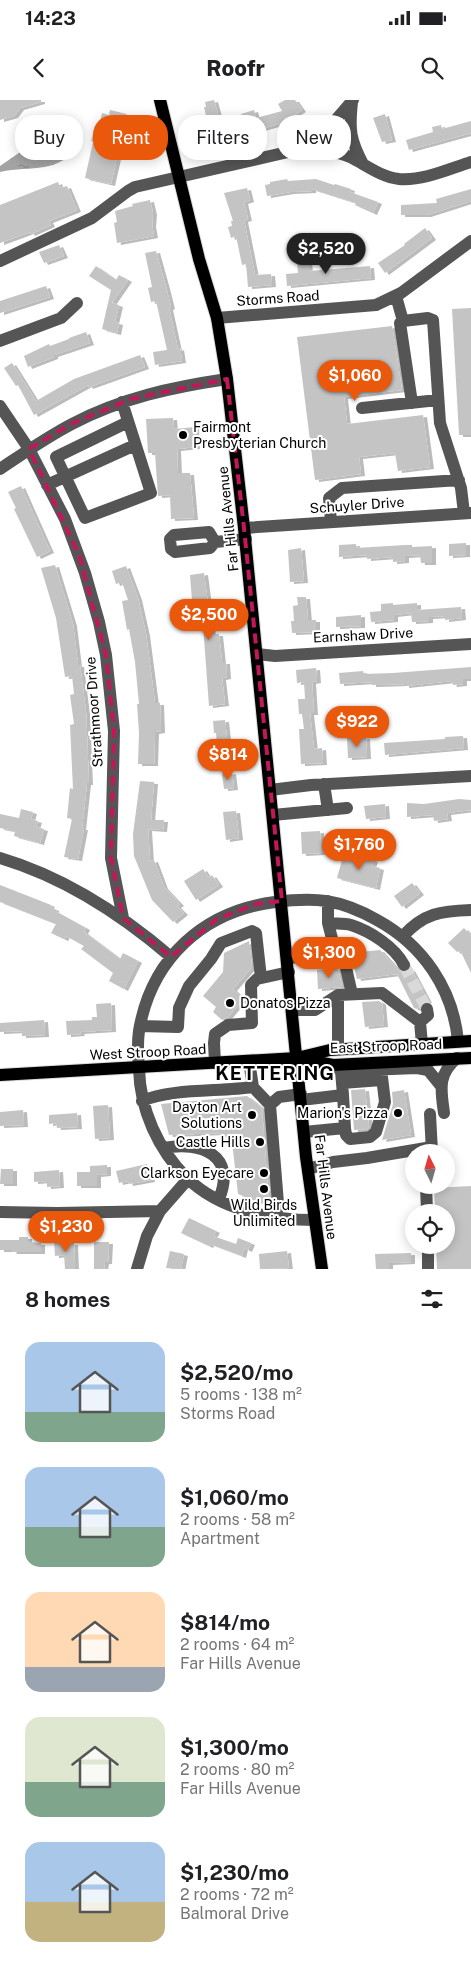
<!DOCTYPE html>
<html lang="en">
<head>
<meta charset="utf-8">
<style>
	body { margin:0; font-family:"Public Sans",sans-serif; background:#f6f6f6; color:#202124; height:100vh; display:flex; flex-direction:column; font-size:19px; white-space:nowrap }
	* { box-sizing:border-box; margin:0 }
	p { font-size:16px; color:#757577 }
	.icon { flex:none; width:28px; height:28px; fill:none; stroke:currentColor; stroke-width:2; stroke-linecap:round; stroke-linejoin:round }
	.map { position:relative; height:1169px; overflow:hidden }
	.drawer { display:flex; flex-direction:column; background:#fff; flex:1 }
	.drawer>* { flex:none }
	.guide { position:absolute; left:15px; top:15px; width:441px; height:45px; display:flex; gap:10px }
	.needle { width:32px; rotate:355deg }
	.buttons { position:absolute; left:405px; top:1044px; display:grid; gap:10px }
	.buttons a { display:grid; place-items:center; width:50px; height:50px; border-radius:50%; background:#fff; box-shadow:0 2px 12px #0003; font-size:25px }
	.price { position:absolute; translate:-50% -42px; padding:0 11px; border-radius:18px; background:#ea580c; color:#fff; font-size:16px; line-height:32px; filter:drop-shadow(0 1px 2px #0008) }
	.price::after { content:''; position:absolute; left:50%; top:30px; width:15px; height:11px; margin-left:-8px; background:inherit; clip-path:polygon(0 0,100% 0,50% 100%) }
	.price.active { background:#222; color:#fff }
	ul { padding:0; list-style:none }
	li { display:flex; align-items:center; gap:15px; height:125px; padding:0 25px }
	li span { display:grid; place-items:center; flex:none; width:140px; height:100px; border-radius:15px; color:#555 }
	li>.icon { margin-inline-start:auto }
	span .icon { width:60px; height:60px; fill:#fffc; stroke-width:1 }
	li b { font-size:21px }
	h2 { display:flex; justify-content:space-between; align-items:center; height:60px; padding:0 25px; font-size:21px }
	.chip { padding:0 18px; border-radius:20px; background:#fff; box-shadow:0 2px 12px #0003; font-size:18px; line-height:45px }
	.chip.active { background:#ea580c; color:#fff }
	.status { display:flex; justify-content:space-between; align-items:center; height:35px; padding:0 25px; background:#fff; direction:ltr }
	.status svg { height:14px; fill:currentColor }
	header { display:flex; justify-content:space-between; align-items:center; height:65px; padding:0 25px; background:#fff; font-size:22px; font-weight:800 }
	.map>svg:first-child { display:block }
	.green { fill:#dcdcdc }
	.water { fill:url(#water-ripples) }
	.building { fill:#c4c4c4; filter:url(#shadow) }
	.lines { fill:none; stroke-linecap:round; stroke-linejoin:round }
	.minor-tunnel { stroke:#d9d9d9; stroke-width:12; stroke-dasharray:12 6; stroke-linecap:butt }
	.major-casing { stroke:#dbdbdb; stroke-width:14 }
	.minor { stroke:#555; stroke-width:12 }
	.major { stroke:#000; stroke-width:12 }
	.marked { fill:none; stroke:#c2185b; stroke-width:4; stroke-dasharray:10 6; stroke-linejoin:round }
	.poi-dot { fill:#000; stroke:#fff; stroke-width:2 }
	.labels { text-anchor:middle; stroke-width:4; stroke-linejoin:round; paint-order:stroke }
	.street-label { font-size:14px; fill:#000; stroke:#fff }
	.poi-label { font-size:14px; fill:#000; stroke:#fff; text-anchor:end }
	.district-label { font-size:19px; font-weight:bold; letter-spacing:1px; fill:#000; stroke:#fff }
</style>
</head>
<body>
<div class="status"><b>14:23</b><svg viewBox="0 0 49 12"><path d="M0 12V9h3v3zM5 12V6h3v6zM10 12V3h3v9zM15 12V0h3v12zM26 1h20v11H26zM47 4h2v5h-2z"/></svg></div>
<header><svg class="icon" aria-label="back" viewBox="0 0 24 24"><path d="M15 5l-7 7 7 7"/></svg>Roofr<svg class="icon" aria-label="search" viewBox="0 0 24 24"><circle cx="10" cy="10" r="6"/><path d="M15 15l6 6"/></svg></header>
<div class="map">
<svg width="471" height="1169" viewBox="0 0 471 1169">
	<defs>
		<pattern id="water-ripples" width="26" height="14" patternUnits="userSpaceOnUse" patternTransform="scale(1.25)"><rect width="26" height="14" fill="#a3a3a3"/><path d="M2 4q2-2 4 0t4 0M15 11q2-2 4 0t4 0" fill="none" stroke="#8b8b8b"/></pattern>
		<filter id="shadow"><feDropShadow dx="4" dy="2" stdDeviation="0" flood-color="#0004"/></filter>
	</defs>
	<rect width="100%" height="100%" fill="#fff"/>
	<path class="green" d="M342,27L349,51L320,45Z"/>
	<path class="water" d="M75,38L79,44C59,75 32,65 0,72V66L26,48L43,39L59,42Z"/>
	<path class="building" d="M0,0H41V2L20,8L14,16L0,20Z
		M214,0L221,25L232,23L234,34L228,35V37L211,38L204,7H206L205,2Z
		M285,0H295L302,10L282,23L258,30L252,31L249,21L243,22L241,14L254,10L256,18L282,11L278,4Z
		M110,10L127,14L111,84L85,78L93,42L91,41L94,30L98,31L102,13L109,15Z
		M385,14L392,40L382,42L373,18Z
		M471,21V33L409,50L406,40L433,32L432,27L441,25L442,29Z
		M287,79L288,81L316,79L334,85L335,84L351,89L350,92L378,102L373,113L355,105L356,103L312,89V91L290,92L267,96L265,85L270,84V82Z
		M58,82L60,88L67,86L77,110L49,121L51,125L31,134L30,132L0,143V105Z
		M247,88L250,100L244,102L248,119L244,120L255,175L271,174L272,185L248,187L246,164L242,165L236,136L231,138L228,127L232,126L231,121H233L224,93Z
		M471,89V101L427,115H401V105L437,103L436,99Z
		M150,100L153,113L152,125L154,136L117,143L114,123L117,122L115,111L133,106L132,104Z
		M425,128L432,138L385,173L378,163L405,145L404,144Z
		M59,145L64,156L44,163L39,152Z
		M156,151L166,187L171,207L169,208L178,249L180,248L182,261L155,265L153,252L167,250L156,201L151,202L148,188L152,187L145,153Z
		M300,160H308L309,171L370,166L371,178L287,186L286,174L298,173L297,163H299Z
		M96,166L116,180L119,175L128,180L112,203L119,205L115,222L119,223L117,233L102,229L111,190L89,176Z
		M46,186L50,197L0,213V201Z
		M471,208V335H459L452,209Z
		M392,226L402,290L344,297L347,324L423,315L430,367L398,371L395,353L359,357L361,374L315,380L297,237Z
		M86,232L90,243L54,255V257L28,267L24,256L49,244L50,246L69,239V238Z
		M140,255L145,267L89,287L88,285L34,315L18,285L16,286L4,268L12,263L36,301L74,279Z
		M173,318L174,329L195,327L196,347L177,349L178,373H190L194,418L171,419L170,395L158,396L155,353H148L146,319Z
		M21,386L50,451L37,457L14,409L16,408L8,392Z
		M466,443V455L449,456V444Z
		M356,444V448L405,445H412V447L432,446V463H421L420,455L405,456V461L393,462V457L367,459V455L339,457V445Z
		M301,448L304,481L290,482L288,450Z
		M55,465L73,524L78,565H80L86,612L89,683H87L82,728H84L78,759L64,757L72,719L67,718L70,688L73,689L70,625L74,624L70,595L74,594L72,576L65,577L56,518L41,468Z
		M126,466L138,498L146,534L155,603H160L161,631L155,632L154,664H138L139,633L137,604H139L135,562L129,529L127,530L122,501L128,500L122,482L116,484L112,471Z
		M204,473L212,534H219L222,562H226L227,577L222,578L225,604L209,606L203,525L194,526L190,475Z
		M297,497H306L308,520H316V532L292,533L291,521H294L293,506L298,505Z
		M393,503V505L417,503V510L461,507L462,518L445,520V516L429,517V521L412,522L411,513L394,515V520L371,522L370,512L381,511V504Z
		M361,515V526L336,527V517Z
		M471,567V579H463V584L453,585L452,581L405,586V584L372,585V582L340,584L339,573L363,571L364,574L393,573Z
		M316,568L317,581L312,582L314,613H310L314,649L322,648L323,663L301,664L299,629H304L302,614H299L298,599H305L304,582L297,583L296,570Z
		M225,620L229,657L218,658L216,633H214L213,621Z
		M463,636L464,648L385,655L384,643L445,639V637Z
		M366,637L367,657L348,658L347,638Z
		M232,672L234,688L224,689L222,674Z
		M140,681L154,682L151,720H164L163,730L148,729L150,761L154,760L164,787L180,804L177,806L184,813L173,822L152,800L134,756L133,734Z
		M459,699L471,700V710L447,713L448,719L434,721L433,715L407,717V703L424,704Z
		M385,704L386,717L366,719L364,706Z
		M21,709L33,712L31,719L38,721L36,727L44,729L40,743L14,736L15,731L0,728V714L19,718Z
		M236,711L239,738L226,740L223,712Z
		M320,731L321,753L302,754L301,732Z
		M344,753L374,760L372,766L380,768L376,788L337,778Z
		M203,769L209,778L212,775L219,785L196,800L184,781Z
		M412,783L420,793L402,807L394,796Z
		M0,785L51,805L50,807L55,809V811L86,828L84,832L120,859L123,853L138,861L124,889L109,881L113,873L81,849L84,846L66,836L64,839L51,833L56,824L0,802Z
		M464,828L471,836V873L460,850L457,852L448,843Z
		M249,841L252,867L233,889L243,899L228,917L222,920L213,912L216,907L203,896L223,872L224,853Z
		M380,850L400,872L405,873L411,869L428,901L422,902L417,909L414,908L397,874L357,879L352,858L361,857L360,852Z
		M338,868L342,887L318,889L317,870Z
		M379,901L382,903L384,925L365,927L362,902Z
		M111,903L112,930L80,932L81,934L67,935L66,921L92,920V917H97L96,904Z
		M44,920L45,935L22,936V931L0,932V923Z
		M365,989L369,1027L367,1029L354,1030L351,990Z
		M404,990L411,1035L382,1040L393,1004L392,992Z
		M247,996L262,1008L269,1106L238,1094L232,1042L221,1033L169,1035L161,1004Z
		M108,1005L110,1038L95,1039L93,1006Z
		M23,1010L24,1025L0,1026V1012Z
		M77,1013L78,1027L57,1028L56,1023L49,1024V1015Z
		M147,1064L151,1080L129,1084L128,1081L119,1083L116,1071Z
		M107,1065V1074L97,1075V1086H77V1072H90V1066Z
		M1,1069H13V1084H0Z
		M59,1070L60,1086L47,1087V1081L34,1082V1072Z
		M471,1086V1169H437L436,1145H446V1112H435L434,1088Z
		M189,1118L216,1131L213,1136L236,1144L238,1138L251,1143L248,1150L244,1148L242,1156L210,1144L209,1146L181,1133Z
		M19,1137H28V1142L41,1143V1152H12L13,1150H0V1140H19Z
		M63,1139V1144L74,1143L75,1169H65L64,1155L55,1156L54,1140Z
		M94,1142H109L108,1162H105L104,1169H94Z
		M170,1151L184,1154L181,1169L166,1168Z
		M287,1151L289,1168L260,1169L259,1154Z
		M411,1153V1162L389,1163V1169H376L375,1154Z"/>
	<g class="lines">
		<path class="minor-tunnel" d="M404,865L427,909"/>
		<g class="major-casing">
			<path id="major" d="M160,0L199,159L217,218L227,279L244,428L306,1057L322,1169
				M302,959L333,965L471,958
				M0,975L297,958L330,950L471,941"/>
		</g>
		<path class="minor" d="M352,2C349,30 350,39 363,64
			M301,49C318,49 334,50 350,57C366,65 381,77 399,79C423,81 449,69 471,62
			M0,161L92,118L128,91L135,87L301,49L328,29L353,0
			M396,196L403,221
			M217,218L376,205L401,193L471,141
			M0,241L61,218L77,203
			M122,302L151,393L85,418L56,357L128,322
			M412,303L400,223L403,221L428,218L433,220L440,323L461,388L464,413
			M0,306L29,349L65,419L85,473L99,522L106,555L114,631L111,758L123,818
			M362,308L438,300
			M0,369C24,353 47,337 72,324C121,298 173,287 227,279
			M47,385L135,345
			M331,422L329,398L342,388L459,380
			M244,428L471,413
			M215,442L209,432L174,435L170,439L171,449L175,452L210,448L215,442L246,439
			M257,554L275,556L471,544
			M324,684L328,710
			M270,690L311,685L471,676
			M273,715L347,708
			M0,758C64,777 121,814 171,857
			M328,801V823L336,854
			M328,823C335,824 344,823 351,825C370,831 395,847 404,865
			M403,836C424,813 441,811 471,810
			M288,858L336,854L344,859L352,894
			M338,895V949
			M293,910H315L338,895L382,893L420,922L422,944
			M420,922L428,915L427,909
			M140,926L178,927L179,908L189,886L211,859L221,843L252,831L256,833L261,878
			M249,961L253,987L270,1005
			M215,963L214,943L215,934L228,925L252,923L251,885L257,879L289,872
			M333,965L341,971L417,968L428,970L441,986
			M342,983L382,980
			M301,1000L343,995L341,971
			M142,1001C171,988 220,992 253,987
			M444,1013C441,990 437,975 457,958
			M430,1014L432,1052
			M345,1028L346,1035L350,1039L370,1037L376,1032L385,1002L381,969
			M304,1032L345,1028L343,995
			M164,1048C201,1041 237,1055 219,1099
			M308,1069L333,1062L367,1058L432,1047
			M426,1085L427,1112
			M0,1112L57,1113L160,1111L188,1079
			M276,1118L278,1103L270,1005L279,997L301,994
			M314,1120C270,1120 220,1110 187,1078C158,1050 140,1009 139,969C138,957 137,944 139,931C151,859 203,811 275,802C316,797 340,799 377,820C423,845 453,889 458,941
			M428,1145V1169
			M137,1169L147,1136L160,1111"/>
		<use href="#major" class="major"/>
	</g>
	<path class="marked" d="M227,279L244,428L282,801L256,804L217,819L171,857L123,818L111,758L114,631L106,555L79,455L29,349L71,324L131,299Z"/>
	<g class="poi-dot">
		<circle cx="183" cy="335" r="5"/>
		<circle cx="230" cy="903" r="5"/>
		<circle cx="398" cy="1013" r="5"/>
		<circle cx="252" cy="1015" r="5"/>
		<circle cx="260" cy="1042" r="5"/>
		<circle cx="264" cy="1073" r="5"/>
		<circle cx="264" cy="1089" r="5"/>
	</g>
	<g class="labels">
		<g class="street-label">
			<text transform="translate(278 198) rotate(-4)" y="5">Storms Road</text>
			<text transform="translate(357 405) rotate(-4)" y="5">Schuyler Drive</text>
			<text transform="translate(228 419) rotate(-96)" y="5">Far Hills Avenue</text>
			<text transform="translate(363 535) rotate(-3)" y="5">Earnshaw Drive</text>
			<text transform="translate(94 612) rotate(-94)" y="5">Strathmoor Drive</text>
			<text transform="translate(386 946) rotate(-2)" y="5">East Stroop Road</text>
			<text transform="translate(148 952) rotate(-3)" y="5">West Stroop Road</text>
			<text transform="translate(326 1087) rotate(83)" y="5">Far Hills Avenue</text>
		</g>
		<g class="poi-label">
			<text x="193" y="332" text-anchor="start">Fairmont<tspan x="193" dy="16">Presbyterian Church</tspan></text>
			<text x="240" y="908" text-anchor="start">Donatos Pizza</text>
			<text x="242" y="1012">Dayton Art<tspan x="242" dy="16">Solutions</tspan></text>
			<text x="388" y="1018">Marion's Pizza</text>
			<text x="250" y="1047">Castle Hills</text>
			<text x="254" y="1078">Clarkson Eyecare</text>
			<text x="264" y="1110" text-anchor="middle">Wild Birds<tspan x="264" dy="16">Unlimited</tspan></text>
		</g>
		<g class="district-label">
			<text x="275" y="980">KETTERING</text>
		</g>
	</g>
</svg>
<div class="buttons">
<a><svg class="needle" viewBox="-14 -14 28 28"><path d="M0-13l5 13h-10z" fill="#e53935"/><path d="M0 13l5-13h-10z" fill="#757577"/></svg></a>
<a><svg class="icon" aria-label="locate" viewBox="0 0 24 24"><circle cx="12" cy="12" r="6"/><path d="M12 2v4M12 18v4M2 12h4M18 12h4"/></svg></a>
</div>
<b class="price active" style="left:326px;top:175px">$2,520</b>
<b class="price" style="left:355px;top:302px">$1,060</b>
<b class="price" style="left:209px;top:541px">$2,500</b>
<b class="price" style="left:357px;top:648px">$922</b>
<b class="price" style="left:228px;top:681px">$814</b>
<b class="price" style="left:359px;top:771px">$1,760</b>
<b class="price" style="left:329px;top:879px">$1,300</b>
<b class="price" style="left:66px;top:1153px">$1,230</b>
<div class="guide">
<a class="chip">Buy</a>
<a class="chip active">Rent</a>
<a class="chip">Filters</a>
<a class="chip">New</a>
</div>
</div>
<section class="drawer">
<h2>8 homes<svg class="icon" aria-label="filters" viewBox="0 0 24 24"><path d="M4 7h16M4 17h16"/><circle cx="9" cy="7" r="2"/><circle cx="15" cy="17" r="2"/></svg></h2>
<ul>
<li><span style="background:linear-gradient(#a9c7e8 70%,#7fa58c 0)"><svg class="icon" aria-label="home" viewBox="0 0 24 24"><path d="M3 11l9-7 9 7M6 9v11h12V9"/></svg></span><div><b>$2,520/mo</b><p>5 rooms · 138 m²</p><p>Storms Road</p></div></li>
<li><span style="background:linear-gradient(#a9c7e8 60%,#7fa58c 0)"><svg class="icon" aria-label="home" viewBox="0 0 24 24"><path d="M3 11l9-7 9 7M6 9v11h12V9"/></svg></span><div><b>$1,060/mo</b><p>2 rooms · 58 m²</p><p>Apartment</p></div></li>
<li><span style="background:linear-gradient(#ffd9b3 75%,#9aa5b1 0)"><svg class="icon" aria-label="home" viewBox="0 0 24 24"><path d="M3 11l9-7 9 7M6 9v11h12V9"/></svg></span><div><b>$814/mo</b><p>2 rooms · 64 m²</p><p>Far Hills Avenue</p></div></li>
<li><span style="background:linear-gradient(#dfe7d0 65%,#7fa58c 0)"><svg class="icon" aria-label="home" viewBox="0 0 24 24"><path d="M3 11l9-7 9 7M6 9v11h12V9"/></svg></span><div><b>$1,300/mo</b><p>2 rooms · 80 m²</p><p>Far Hills Avenue</p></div></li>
<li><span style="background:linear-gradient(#a9c7e8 60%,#c2b280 0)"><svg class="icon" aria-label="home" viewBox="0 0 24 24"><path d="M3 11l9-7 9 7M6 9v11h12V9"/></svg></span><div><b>$1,230/mo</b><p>2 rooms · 72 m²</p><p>Balmoral Drive</p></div></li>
</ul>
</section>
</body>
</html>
